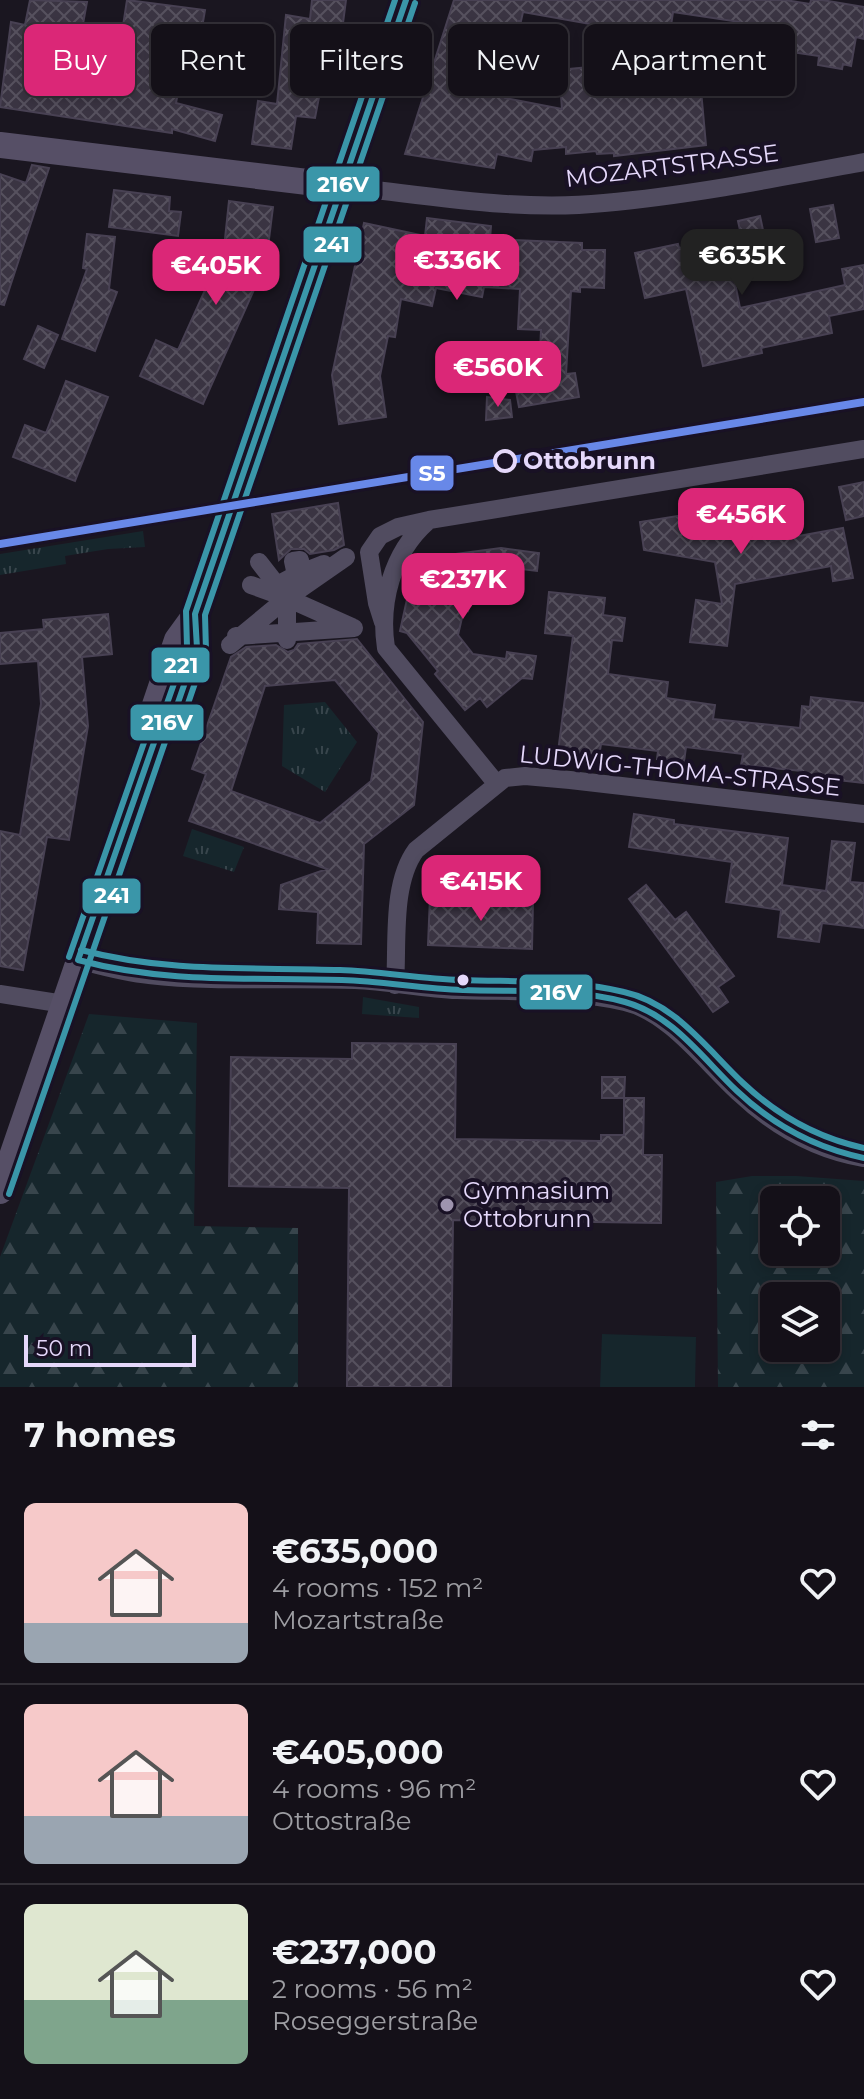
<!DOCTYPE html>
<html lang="en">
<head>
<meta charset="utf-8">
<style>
	body { margin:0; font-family:Montserrat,sans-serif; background:#1d1921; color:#f1f3f6; height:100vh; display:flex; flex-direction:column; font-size:30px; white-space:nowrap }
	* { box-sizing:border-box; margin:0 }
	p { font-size:26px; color:#9d9da2 }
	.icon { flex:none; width:44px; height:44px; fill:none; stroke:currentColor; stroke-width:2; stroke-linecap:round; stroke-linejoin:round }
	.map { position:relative; height:1387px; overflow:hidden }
	.panel { display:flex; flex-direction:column; background:#141018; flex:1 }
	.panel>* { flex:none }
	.banner { position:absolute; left:24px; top:24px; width:816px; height:72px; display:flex; gap:16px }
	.controls { position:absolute; left:760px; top:1186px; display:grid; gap:16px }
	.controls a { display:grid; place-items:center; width:80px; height:80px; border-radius:12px; background:#141018; box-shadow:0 4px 12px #0003,0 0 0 2px #333037; font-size:40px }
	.scale { position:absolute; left:24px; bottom:20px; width:172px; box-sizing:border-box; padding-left:8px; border:4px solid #e5d8fb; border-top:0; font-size:22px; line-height:28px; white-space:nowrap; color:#e5d8fb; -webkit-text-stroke:6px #191125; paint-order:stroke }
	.price { position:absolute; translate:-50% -68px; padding:0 18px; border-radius:16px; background:#db2777; color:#fff; font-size:26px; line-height:52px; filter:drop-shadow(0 2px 4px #0008) }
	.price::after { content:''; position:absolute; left:50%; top:48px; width:24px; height:18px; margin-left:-12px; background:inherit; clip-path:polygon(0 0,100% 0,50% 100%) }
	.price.on { background:#222; color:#fff }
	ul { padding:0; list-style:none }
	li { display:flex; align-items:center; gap:24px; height:200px; padding:0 24px }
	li+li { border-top:2px solid #333037 }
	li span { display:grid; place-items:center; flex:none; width:224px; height:160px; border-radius:12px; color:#555 }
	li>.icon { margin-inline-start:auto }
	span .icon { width:96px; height:96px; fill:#fffc; stroke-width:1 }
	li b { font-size:34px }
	h2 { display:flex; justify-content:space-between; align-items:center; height:96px; padding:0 24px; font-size:34px }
	.pill { padding:0 28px; border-radius:12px; background:#141018; box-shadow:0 4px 12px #0003,0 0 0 2px #333037; font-size:28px; line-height:72px }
	.pill.on { background:#db2777; color:#fff }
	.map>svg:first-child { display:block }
	.grass { fill:url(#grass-tufts) }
	.forest { fill:url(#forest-firs); fill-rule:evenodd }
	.pitch { fill:#16262c }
	.building { fill:url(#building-cross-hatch); stroke:#484153; stroke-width:2; fill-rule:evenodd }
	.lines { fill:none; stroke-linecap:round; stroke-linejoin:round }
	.street { stroke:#514c60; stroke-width:18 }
	.secondary { stroke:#564f66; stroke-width:26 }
	.bus-1-casing { stroke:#191125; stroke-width:12 }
	.bus-2-casing { stroke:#191125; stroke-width:12 }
	.bus-3-casing { stroke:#191125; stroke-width:12 }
	.bus-1 { stroke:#3a96a9; stroke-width:6 }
	.bus-2 { stroke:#3a96a9; stroke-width:6 }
	.bus-3 { stroke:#3a96a9; stroke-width:6 }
	.rail-1-casing { stroke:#191125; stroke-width:14 }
	.rail-1 { stroke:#6888e8; stroke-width:8 }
	.stop-dot { fill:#191125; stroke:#e5d8fb; stroke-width:4 }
	.bus-dot { fill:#e5d8fb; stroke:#191125; stroke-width:3 }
	.poi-dot { fill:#9e94ae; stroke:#191125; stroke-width:3 }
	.labels { text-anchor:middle; stroke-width:8; stroke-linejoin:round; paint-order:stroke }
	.street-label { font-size:24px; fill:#e5d8fb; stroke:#191125 }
	.stop-label { font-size:24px; font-weight:bold; fill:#e5d8fb; stroke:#191125; text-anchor:start }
	.poi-label { font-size:24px; fill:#e5d8fb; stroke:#191125; text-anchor:start }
	.line-badge { stroke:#191125; stroke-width:3 }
	.badge-label { font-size:22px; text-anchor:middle; font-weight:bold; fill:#fff }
</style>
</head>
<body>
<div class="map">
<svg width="864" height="1387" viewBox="0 0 864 1387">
	<defs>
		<pattern id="grass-tufts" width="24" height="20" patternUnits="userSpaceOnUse" patternTransform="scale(2)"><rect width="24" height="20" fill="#16262c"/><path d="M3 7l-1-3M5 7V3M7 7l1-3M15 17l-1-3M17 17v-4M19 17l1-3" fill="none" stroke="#38454c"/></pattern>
		<pattern id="forest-firs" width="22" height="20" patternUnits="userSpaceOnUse" patternTransform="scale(2)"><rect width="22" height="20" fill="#16262c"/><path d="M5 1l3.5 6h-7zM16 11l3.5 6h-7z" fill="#38454c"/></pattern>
		<pattern id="building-cross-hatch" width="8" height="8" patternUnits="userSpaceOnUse" patternTransform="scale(2)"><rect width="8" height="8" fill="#3a3442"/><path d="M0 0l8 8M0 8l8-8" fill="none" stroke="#56515e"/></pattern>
	</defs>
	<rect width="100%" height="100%" fill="#1a1620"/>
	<path class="grass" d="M143,531L145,547L108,549L65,556L66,564L0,575V554Z
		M325,702L357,742L325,792L282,766L284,705Z
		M192,829L244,847L234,872L183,856Z
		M363,997L419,1007V1018L362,1014Z"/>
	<path class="forest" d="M89,1014L197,1023L194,1226L298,1228V1387H0V1257Z
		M752,1176H796L864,1181V1387H718L716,1182ZM774,1200H826V1252H774ZM774,1296H826V1348H774Z"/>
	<path class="pitch" d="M602,1334L696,1337L695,1387H600Z"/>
	<path class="building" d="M30,0L87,2L83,24L121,39L127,0L205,10L197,57L185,55L176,103L222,115L215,141L172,129V133L0,107L11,22L25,25Z
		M312,0H346L343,23L349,24L343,68L325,66L315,118L296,116L291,149L252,144L258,101L277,104L286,15L310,19Z
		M454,0H785L810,4L811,0H822L864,7V39L856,37L851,66L843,64L842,69L818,65L819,56L737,44L740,22L673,12L666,60L698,57L706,145L614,156V153L597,154L596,151L566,154V147L533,150L531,161L497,154L494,168L405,154ZM523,12L596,25L600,66L559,70L562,109L505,98L518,21H521Z
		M32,165L49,168L4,305L0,304V174L26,183Z
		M114,190L170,197L169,211L181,212L178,236L109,227Z
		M229,201L273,207L266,263L203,404L140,376L156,340L178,350L224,248Z
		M833,205L839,238L816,242L810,209Z
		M760,216L767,249L730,257L740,308L845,285L842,269L864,265V309L829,316L832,333L761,348L762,353L703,366L686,289L645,298L635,253L678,244L679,248L741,235L738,221Z
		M427,218L491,226L490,239L582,243V250H605L604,288L580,287V292L571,291L566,374L575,373L579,397L519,407L513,376L539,372L541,330L518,329L520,289L484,287L482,297L436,288L432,306L401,299L395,337L388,336L380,376L386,417L339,424L332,375L364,223L425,236Z
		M87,234L115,237L109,289L117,292L95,351L62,339L87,269L83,268Z
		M38,326L58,335L44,368L24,359Z
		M66,381L108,397L75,481L13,457L25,425L46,433Z
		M487,397L510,400L512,417L486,420Z
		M864,482V516L846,520L839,487Z
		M765,502L771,541L843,528L853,578L833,581L831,566L735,584L727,646L690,642L696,600L722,604L715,562L644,550L640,522Z
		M338,503L344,545L334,550L310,554L304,549H291L279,560L272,514Z
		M501,548L539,553L537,571L504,567L508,588L472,594L468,611L464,609L458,635L473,654L506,659L507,652L536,656L532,679L522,678L487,707L480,698L465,710L435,674L438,671L407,633L400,631L411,581L418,559Z
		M549,592L605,598L603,615L625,618L622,641L612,640L608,674L668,682L666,698L715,705L713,719L800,728L802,706L810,707L811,697L864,703V783L802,776V771L741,765L743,754L686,747L684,762L657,759L658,751L601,744L599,757L558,752L573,636L545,633Z
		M108,614L112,654L82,657L88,726L69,840L47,837L23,970L0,966V831L20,835L41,704L38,661L0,664V633L44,629L43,620Z
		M357,639L423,722L414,805L364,844L361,944L317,943L318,912L279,909L281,885L327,869L189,821L206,774L192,769L231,657L246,647L276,645L288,652L294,650L298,644ZM335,680L379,733L371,781L320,823L231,791L265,686Z
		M634,814L674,820V824L788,838L782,885L826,891L832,841L855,843L850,882L864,883V928L822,923L819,942L778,937L781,910L726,902L732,862L629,847Z
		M646,885L675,920L686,912L734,976L718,987L728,1002L713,1012L629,899Z
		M430,897L533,901L532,949L428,945Z
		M352,1043L456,1044L455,1139L601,1141V1135H624V1098H644L643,1155H662L661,1223L453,1220L451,1387H347L349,1188L229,1186L231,1057L352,1059Z
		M602,1077H625L624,1098H602Z"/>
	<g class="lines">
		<path class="street" d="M341,186C427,195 517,212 604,203C691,195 778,178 864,162
			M427,522C392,553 379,603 386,648L496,783
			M259,562L287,598L352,627
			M296,575L293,561L300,560
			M251,585L287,598V640
			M268,590L296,575L324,564
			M383,622L377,603L369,552L380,536L398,527L429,520L864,449
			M236,636L354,628
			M230,645L287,598L346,557
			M78,960C101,966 125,973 149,975C217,983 286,977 355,980C389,981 423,989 457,990C513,992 571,989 625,1002C669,1012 706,1063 738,1092C774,1126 815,1150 864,1158
			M395,985C398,943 391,884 416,850L505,778L525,776L570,780L864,814
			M0,994L64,1004"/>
		<path class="secondary" d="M0,145L341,186
			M156,737L154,708L177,640L193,618L406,0
			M0,1191L156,737C175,713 191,681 196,650C198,640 194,628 193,618"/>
		<g class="bus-1-casing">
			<path id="bus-1" d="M78,960L156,737L174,714L197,648L195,614L406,0
				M78,960C167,984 251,977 342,980C383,981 422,989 463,990C516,992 573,988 625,1002C673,1015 703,1059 737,1091C774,1126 815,1148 864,1158"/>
		</g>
		<g class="bus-2-casing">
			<path id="bus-2" d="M9,1194L165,742L183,718L206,651L205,615L415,3"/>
		</g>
		<g class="bus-3-casing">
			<path id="bus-3" d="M81,950C168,973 251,967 340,970C380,971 420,979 461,980C515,982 571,979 624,992C675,1003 707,1049 743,1083C778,1116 817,1138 864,1148
				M69,957L147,734L165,709L187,647L186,611L395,0"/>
		</g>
		<use href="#bus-1" class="bus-1"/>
		<use href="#bus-2" class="bus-2"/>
		<use href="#bus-3" class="bus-3"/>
		<g class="rail-1-casing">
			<path id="rail-1" d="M0,544L864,402"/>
		</g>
		<use href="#rail-1" class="rail-1"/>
	</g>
	<circle class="stop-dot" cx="505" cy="461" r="10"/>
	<circle class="bus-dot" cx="463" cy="980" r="7"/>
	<circle class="poi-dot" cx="447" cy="1205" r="8"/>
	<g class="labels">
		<g class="street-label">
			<text transform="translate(672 166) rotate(-7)" y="8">MOZARTSTRASSE</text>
			<text transform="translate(680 771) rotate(6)" y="8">LUDWIG-THOMA-STRASSE</text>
		</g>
		<g class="stop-label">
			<text x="523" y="469">Ottobrunn</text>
		</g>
		<g class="poi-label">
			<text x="463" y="1199">Gymnasium<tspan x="463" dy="28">Ottobrunn</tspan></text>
		</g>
	</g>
	<g class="line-badge">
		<rect x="305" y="165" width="76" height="38" rx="8" fill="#3a96a9"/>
		<rect x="302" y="225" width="61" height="39" rx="8" fill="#3a96a9"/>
		<rect x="409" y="454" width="46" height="38" rx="8" fill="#6888e8"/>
		<rect x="150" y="646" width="61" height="38" rx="8" fill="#3a96a9"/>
		<rect x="129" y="703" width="76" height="39" rx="8" fill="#3a96a9"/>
		<rect x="81" y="877" width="61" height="38" rx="8" fill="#3a96a9"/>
		<rect x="518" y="973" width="76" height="38" rx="8" fill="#3a96a9"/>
	</g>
	<g class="badge-label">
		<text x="343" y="192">216V</text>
		<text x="332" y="252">241</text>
		<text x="432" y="481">S5</text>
		<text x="181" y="673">221</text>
		<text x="167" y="730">216V</text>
		<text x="112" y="903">241</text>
		<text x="556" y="1000">216V</text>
	</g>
</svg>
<div class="controls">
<a><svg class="icon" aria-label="locate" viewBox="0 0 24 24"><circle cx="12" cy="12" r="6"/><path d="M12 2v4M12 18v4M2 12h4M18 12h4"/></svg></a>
<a><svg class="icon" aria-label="layers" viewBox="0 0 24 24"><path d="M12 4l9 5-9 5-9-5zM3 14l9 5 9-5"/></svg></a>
</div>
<div class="scale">50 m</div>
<b class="price on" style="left:742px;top:297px">€635K</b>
<b class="price" style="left:457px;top:302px">€336K</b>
<b class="price" style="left:216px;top:307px">€405K</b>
<b class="price" style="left:498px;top:409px">€560K</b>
<b class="price" style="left:741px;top:556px">€456K</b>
<b class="price" style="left:463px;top:621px">€237K</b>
<b class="price" style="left:481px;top:923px">€415K</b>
<div class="banner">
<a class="pill on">Buy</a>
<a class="pill">Rent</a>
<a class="pill">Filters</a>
<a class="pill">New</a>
<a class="pill">Apartment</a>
</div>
</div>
<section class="panel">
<h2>7 homes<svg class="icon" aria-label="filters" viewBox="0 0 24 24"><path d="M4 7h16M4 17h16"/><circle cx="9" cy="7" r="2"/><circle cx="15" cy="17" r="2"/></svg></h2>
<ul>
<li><span style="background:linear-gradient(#f6c9c9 75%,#9aa5b1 0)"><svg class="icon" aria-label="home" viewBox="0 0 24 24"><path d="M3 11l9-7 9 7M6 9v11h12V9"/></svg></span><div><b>€635,000</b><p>4 rooms · 152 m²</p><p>Mozartstraße</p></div><svg class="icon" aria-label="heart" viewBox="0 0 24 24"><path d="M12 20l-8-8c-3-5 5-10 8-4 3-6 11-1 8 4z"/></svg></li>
<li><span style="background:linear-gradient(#f6c9c9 70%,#9aa5b1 0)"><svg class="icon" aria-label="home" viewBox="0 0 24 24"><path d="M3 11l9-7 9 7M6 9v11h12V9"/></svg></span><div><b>€405,000</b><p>4 rooms · 96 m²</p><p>Ottostraße</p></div><svg class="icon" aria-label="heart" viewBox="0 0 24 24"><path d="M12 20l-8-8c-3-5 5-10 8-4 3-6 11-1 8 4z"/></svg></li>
<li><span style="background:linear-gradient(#dfe7d0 60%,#7fa58c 0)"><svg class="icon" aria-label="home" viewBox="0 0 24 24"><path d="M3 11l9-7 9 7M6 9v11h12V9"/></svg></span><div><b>€237,000</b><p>2 rooms · 56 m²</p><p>Roseggerstraße</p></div><svg class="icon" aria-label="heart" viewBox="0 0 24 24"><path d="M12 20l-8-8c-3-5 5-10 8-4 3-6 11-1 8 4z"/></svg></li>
</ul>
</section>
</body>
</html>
